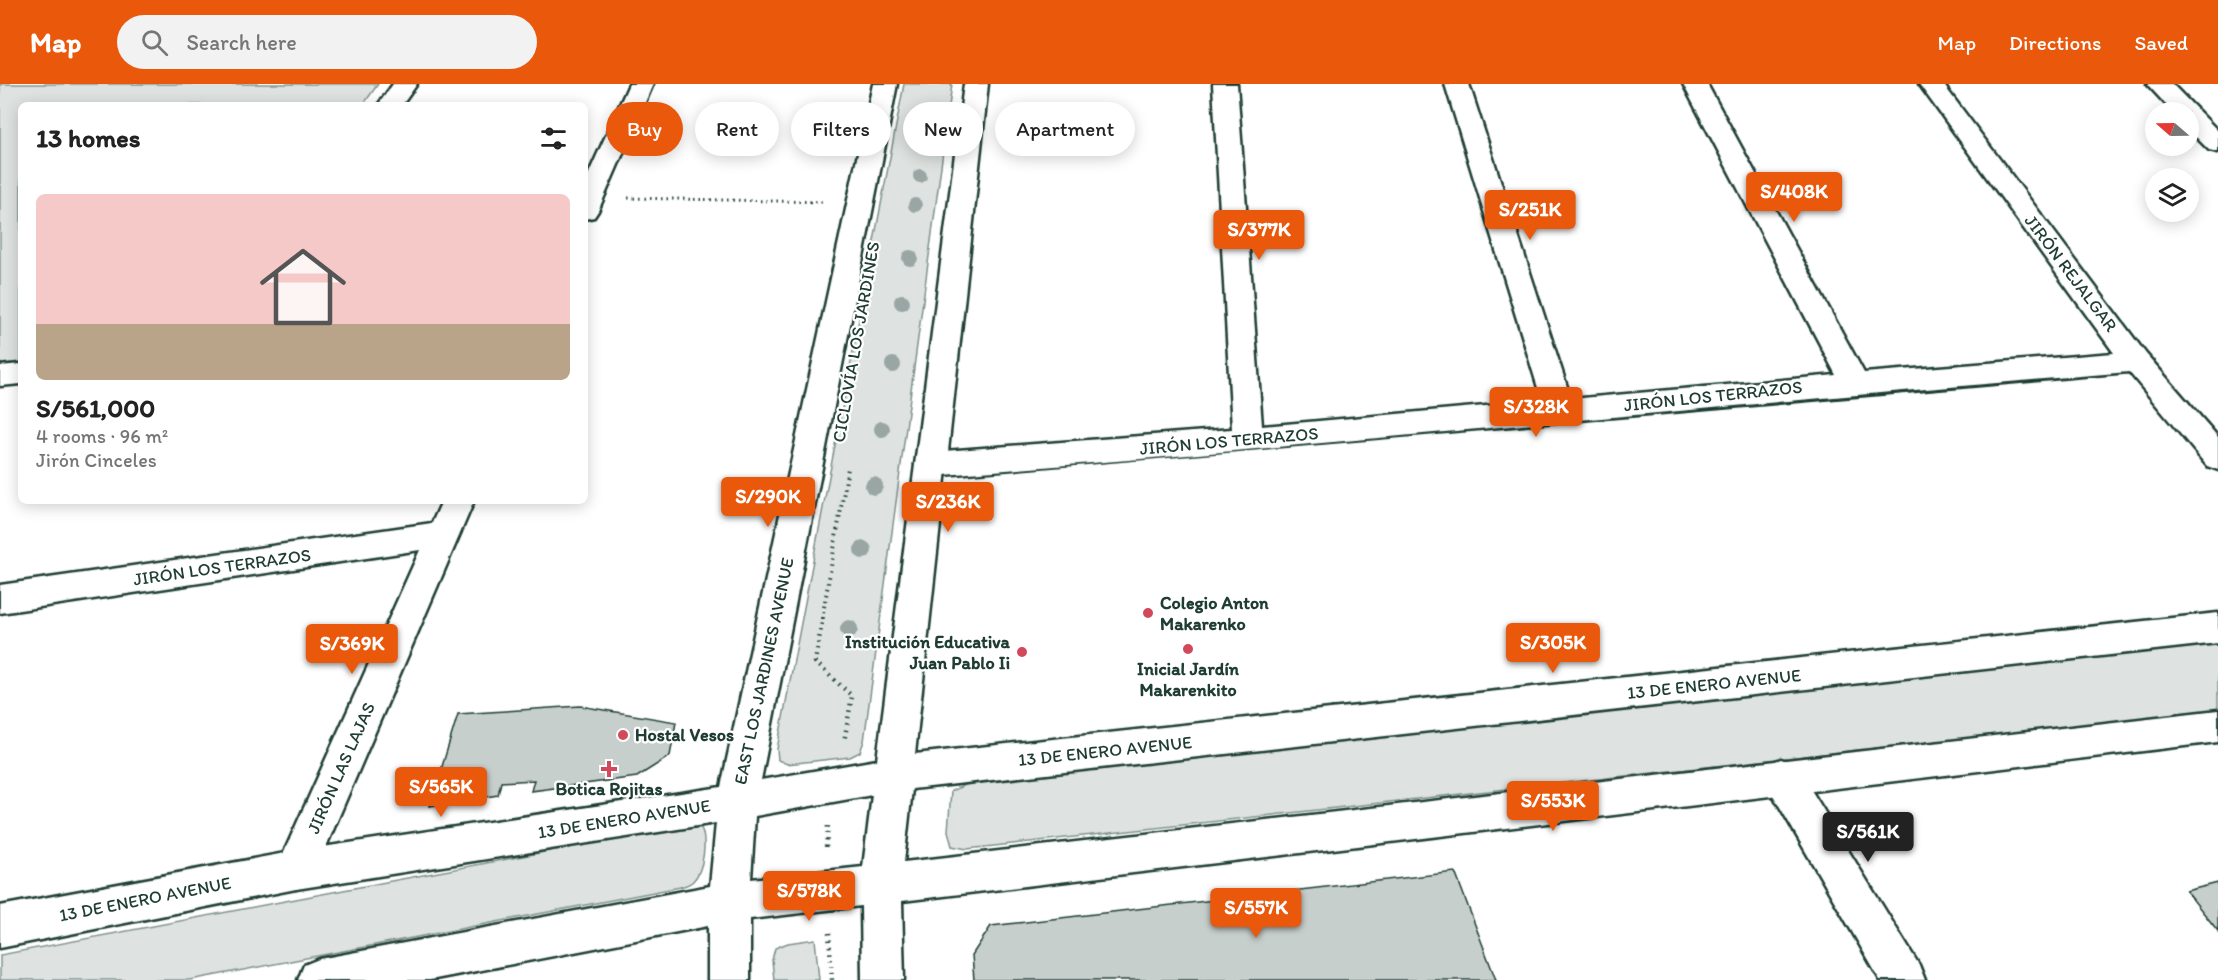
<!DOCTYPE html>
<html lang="en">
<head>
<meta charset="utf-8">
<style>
	body { margin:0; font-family:Itim,sans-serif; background:#f2f2f2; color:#222; height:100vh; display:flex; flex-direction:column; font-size:22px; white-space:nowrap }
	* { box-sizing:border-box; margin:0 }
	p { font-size:20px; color:#767676 }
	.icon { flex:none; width:33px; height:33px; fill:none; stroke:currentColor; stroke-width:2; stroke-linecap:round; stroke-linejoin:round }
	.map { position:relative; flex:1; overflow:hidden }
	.details { position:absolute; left:18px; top:18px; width:570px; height:402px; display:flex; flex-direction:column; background:#fff; border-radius:9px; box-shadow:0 3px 15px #0003 }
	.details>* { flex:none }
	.top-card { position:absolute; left:606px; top:18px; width:570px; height:54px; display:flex; gap:12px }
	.needle { width:39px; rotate:290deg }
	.tools { position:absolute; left:2145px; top:18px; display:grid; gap:12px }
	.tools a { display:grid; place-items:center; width:54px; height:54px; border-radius:50%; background:#fff; box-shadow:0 3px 15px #0003; font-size:30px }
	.price { position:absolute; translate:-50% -51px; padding:0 14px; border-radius:6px; background:#ea580c; color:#fff; font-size:20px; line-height:39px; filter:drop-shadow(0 2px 3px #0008) }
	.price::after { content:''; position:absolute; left:50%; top:36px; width:18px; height:14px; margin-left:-9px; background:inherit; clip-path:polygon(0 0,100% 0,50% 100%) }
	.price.selected { background:#222; color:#fff }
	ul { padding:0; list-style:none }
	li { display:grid; align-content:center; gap:12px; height:318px; padding:0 18px }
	li span { display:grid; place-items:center; height:186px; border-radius:9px; color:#555 }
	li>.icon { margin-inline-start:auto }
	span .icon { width:108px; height:108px; fill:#fffc; stroke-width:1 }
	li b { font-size:26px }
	h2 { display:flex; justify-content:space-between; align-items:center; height:72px; padding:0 18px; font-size:26px }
	.tag { padding:0 21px; border-radius:27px; background:#fff; box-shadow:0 3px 15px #0003; font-size:21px; line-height:54px }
	.tag.selected { background:#ea580c; color:#fff }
	header { display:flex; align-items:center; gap:36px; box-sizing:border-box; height:84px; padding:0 30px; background:#ea580c; color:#fff }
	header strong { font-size:28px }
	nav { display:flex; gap:33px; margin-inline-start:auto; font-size:21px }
	.search { width:420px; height:54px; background:#f2f2f2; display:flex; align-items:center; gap:15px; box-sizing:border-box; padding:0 21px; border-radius:33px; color:#767676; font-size:22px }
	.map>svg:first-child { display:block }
	.green { fill:#dee3e2; stroke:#7e908b; stroke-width:1.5 }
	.building { fill:#c7cfcc; stroke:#1f3d34; stroke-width:1.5 }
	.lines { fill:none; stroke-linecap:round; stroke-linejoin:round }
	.minor-casing { stroke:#1f3d34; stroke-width:5 }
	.secondary-casing { stroke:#1f3d34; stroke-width:5 }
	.path-far2 { stroke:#1f3d34; stroke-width:3; stroke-dasharray:1.5 4; stroke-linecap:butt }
	.path-far1 { stroke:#1f3d34; stroke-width:4; stroke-dasharray:1.5 4.5; stroke-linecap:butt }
	.path { stroke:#1f3d34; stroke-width:4.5; stroke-dasharray:1.5 5; stroke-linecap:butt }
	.minor { fill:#fff; fill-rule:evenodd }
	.secondary { fill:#fff; fill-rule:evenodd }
	.tree { fill:#99a6a3 }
	.poi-dot { fill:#d1495b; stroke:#fff; stroke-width:2 }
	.labels { text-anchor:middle; stroke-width:4.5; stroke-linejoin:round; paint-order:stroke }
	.street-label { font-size:18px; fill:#1f3d34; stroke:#fff }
	.poi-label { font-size:18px; font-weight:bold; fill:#1f3d34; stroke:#fff; text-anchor:start }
</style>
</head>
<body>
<header>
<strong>Map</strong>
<div class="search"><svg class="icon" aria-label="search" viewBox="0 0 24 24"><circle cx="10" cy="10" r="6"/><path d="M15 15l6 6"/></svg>Search here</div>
<nav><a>Map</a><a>Directions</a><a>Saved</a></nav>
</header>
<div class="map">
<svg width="2218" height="896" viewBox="0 0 2218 896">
	<rect width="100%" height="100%" fill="#fff"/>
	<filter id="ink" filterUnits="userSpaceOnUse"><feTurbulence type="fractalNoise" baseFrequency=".0167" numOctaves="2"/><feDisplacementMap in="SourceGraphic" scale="12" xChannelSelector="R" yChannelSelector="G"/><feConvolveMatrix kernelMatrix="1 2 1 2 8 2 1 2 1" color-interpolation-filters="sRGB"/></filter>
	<g filter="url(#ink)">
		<path class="green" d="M0,0H378L363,21H21V278L0,280Z
			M904,0H952L864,657L860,668L850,673L787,680L778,676L777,665Z
			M2218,558V626L967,765L952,762L948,747L951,707L970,699Z
			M687,741L701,744C707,756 704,786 693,797C690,800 684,802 680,803L190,896H0V871Z
			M815,855L819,896H774L772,876L775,864L788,859Z"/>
		<path class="building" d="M580,622L676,638L670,672L637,693L531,707L534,696L501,698L498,711L430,722L458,630Z
			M1455,788L1496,896H974L972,871L991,842Z
			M2218,799V847L2186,807Z"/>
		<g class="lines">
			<g class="minor-casing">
				<path id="minor" d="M393,0H417L402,21H378Z
					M629,0H653L598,127L594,133L585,135V98Z
					M1213,0H1237L1262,342L1542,317L1445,0H1469L1571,315L1836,291L1683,0H1707L1864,289L2114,269L1919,0H1943L2146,270L2218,353V386L2207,382L2129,288C1729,320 1331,361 931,392L920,388L915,380L920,372L931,368L1232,345Z
					M2147,0H2172L2218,47V68L2209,66L2188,45V28H2173Z
					M21,280V300L0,302V282Z
					M442,417H474L310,800L296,805L282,800L276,786L420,466L0,529V501L432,439Z
					M1781,675L1795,680L1919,881L1925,896H1880L1762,692L1767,680Z"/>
			</g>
			<g class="secondary-casing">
				<path id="secondary" d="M873,0H897L761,696L877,676L964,0H988L915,670L2218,529V559L912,705L904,778L2218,626V658L902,817L904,896H862L861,822L750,835V896H708V842L430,896H298L304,881L319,875L710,802L716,739L296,805L0,864V822L296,767L721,703ZM872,711L863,783L751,795L755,732Z"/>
			</g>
			<path class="path-far2" d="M913,30L938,29
				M628,114L824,118"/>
			<path class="path-far1" d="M822,535L848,384"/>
			<path class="path" d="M823,533L815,578L852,612L844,658
				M826,763L828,741
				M829,849L832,896"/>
			<use href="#minor" class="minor"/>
			<use href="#secondary" class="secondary"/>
		</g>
		<g class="tree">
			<circle cx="926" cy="56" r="7"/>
			<circle cx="920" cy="92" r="7"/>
			<circle cx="915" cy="121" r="7"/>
			<circle cx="910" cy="174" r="8"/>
			<circle cx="902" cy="218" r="8"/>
			<circle cx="893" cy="281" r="8"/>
			<circle cx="882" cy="345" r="8"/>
			<circle cx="874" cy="402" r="9"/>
			<circle cx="863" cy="466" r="9"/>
			<circle cx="849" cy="545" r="9"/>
		</g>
	</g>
	<g class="poi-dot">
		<circle cx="1148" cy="529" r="6"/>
		<circle cx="1188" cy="565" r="6"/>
		<circle cx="1022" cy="568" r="6"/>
		<circle cx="623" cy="651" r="6"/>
		<path d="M606 676h6v6h6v6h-6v6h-6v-6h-6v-6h6z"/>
	</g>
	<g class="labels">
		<g class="street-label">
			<text transform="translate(2071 189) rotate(53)" y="6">JIRÓN REJALGAR</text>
			<text transform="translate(856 258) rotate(-80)" y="6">CICLOVÍA LOS JARDINES</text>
			<text transform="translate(1713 312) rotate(-6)" y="6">JIRÓN LOS TERRAZOS</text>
			<text transform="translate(1229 357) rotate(-5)" y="6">JIRÓN LOS TERRAZOS</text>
			<text transform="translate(222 483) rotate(-8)" y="6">JIRÓN LOS TERRAZOS</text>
			<text transform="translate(764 587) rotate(-78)" y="6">EAST LOS JARDINES AVENUE</text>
			<text transform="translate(1714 600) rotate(-6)" y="6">13 DE ENERO AVENUE</text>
			<text transform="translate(1105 667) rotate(-6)" y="6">13 DE ENERO AVENUE</text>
			<text transform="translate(341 684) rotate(-66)" y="6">JIRÓN LAS LAJAS</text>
			<text transform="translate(624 735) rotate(-9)" y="6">13 DE ENERO AVENUE</text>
			<text transform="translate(145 815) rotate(-11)" y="6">13 DE ENERO AVENUE</text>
		</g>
		<g class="poi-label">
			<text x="1160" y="525">Colegio Anton<tspan x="1160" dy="21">Makarenko</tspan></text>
			<text x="1010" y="564" text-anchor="end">Institución Educativa<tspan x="1010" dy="21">Juan Pablo Ii</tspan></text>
			<text x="1188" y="591" text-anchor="middle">Inicial Jardín<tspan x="1188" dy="21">Makarenkito</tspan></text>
			<text x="635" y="657">Hostal Vesos</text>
			<text x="609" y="711" text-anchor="middle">Botica Rojitas</text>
		</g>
	</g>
</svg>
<div class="tools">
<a><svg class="needle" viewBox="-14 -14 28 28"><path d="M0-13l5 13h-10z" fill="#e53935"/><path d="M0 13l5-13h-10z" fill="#767676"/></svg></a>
<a><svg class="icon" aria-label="layers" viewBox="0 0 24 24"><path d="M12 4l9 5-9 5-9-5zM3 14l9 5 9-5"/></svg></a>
</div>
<b class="price" style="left:1794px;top:139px">S/408K</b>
<b class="price" style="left:1530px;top:157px">S/251K</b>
<b class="price" style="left:1259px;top:177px">S/377K</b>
<b class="price" style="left:1536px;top:354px">S/328K</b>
<b class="price" style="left:768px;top:444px">S/290K</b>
<b class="price" style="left:948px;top:449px">S/236K</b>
<b class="price" style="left:1553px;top:590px">S/305K</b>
<b class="price" style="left:352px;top:591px">S/369K</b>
<b class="price" style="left:441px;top:734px">S/565K</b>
<b class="price" style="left:1553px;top:748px">S/553K</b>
<b class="price selected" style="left:1868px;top:779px">S/561K</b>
<b class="price" style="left:809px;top:838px">S/578K</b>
<b class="price" style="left:1256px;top:855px">S/557K</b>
<div class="top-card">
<a class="tag selected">Buy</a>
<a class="tag">Rent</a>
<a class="tag">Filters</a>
<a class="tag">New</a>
<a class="tag">Apartment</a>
</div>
<section class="details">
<h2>13 homes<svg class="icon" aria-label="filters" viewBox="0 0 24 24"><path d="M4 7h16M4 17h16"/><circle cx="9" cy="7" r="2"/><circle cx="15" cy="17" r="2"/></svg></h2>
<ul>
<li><span style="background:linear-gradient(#f6c9c9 70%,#b9a48a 0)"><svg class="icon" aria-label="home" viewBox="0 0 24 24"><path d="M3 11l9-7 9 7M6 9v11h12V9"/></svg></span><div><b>S/561,000</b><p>4 rooms · 96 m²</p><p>Jirón Cinceles</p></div></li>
</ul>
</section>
</div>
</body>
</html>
